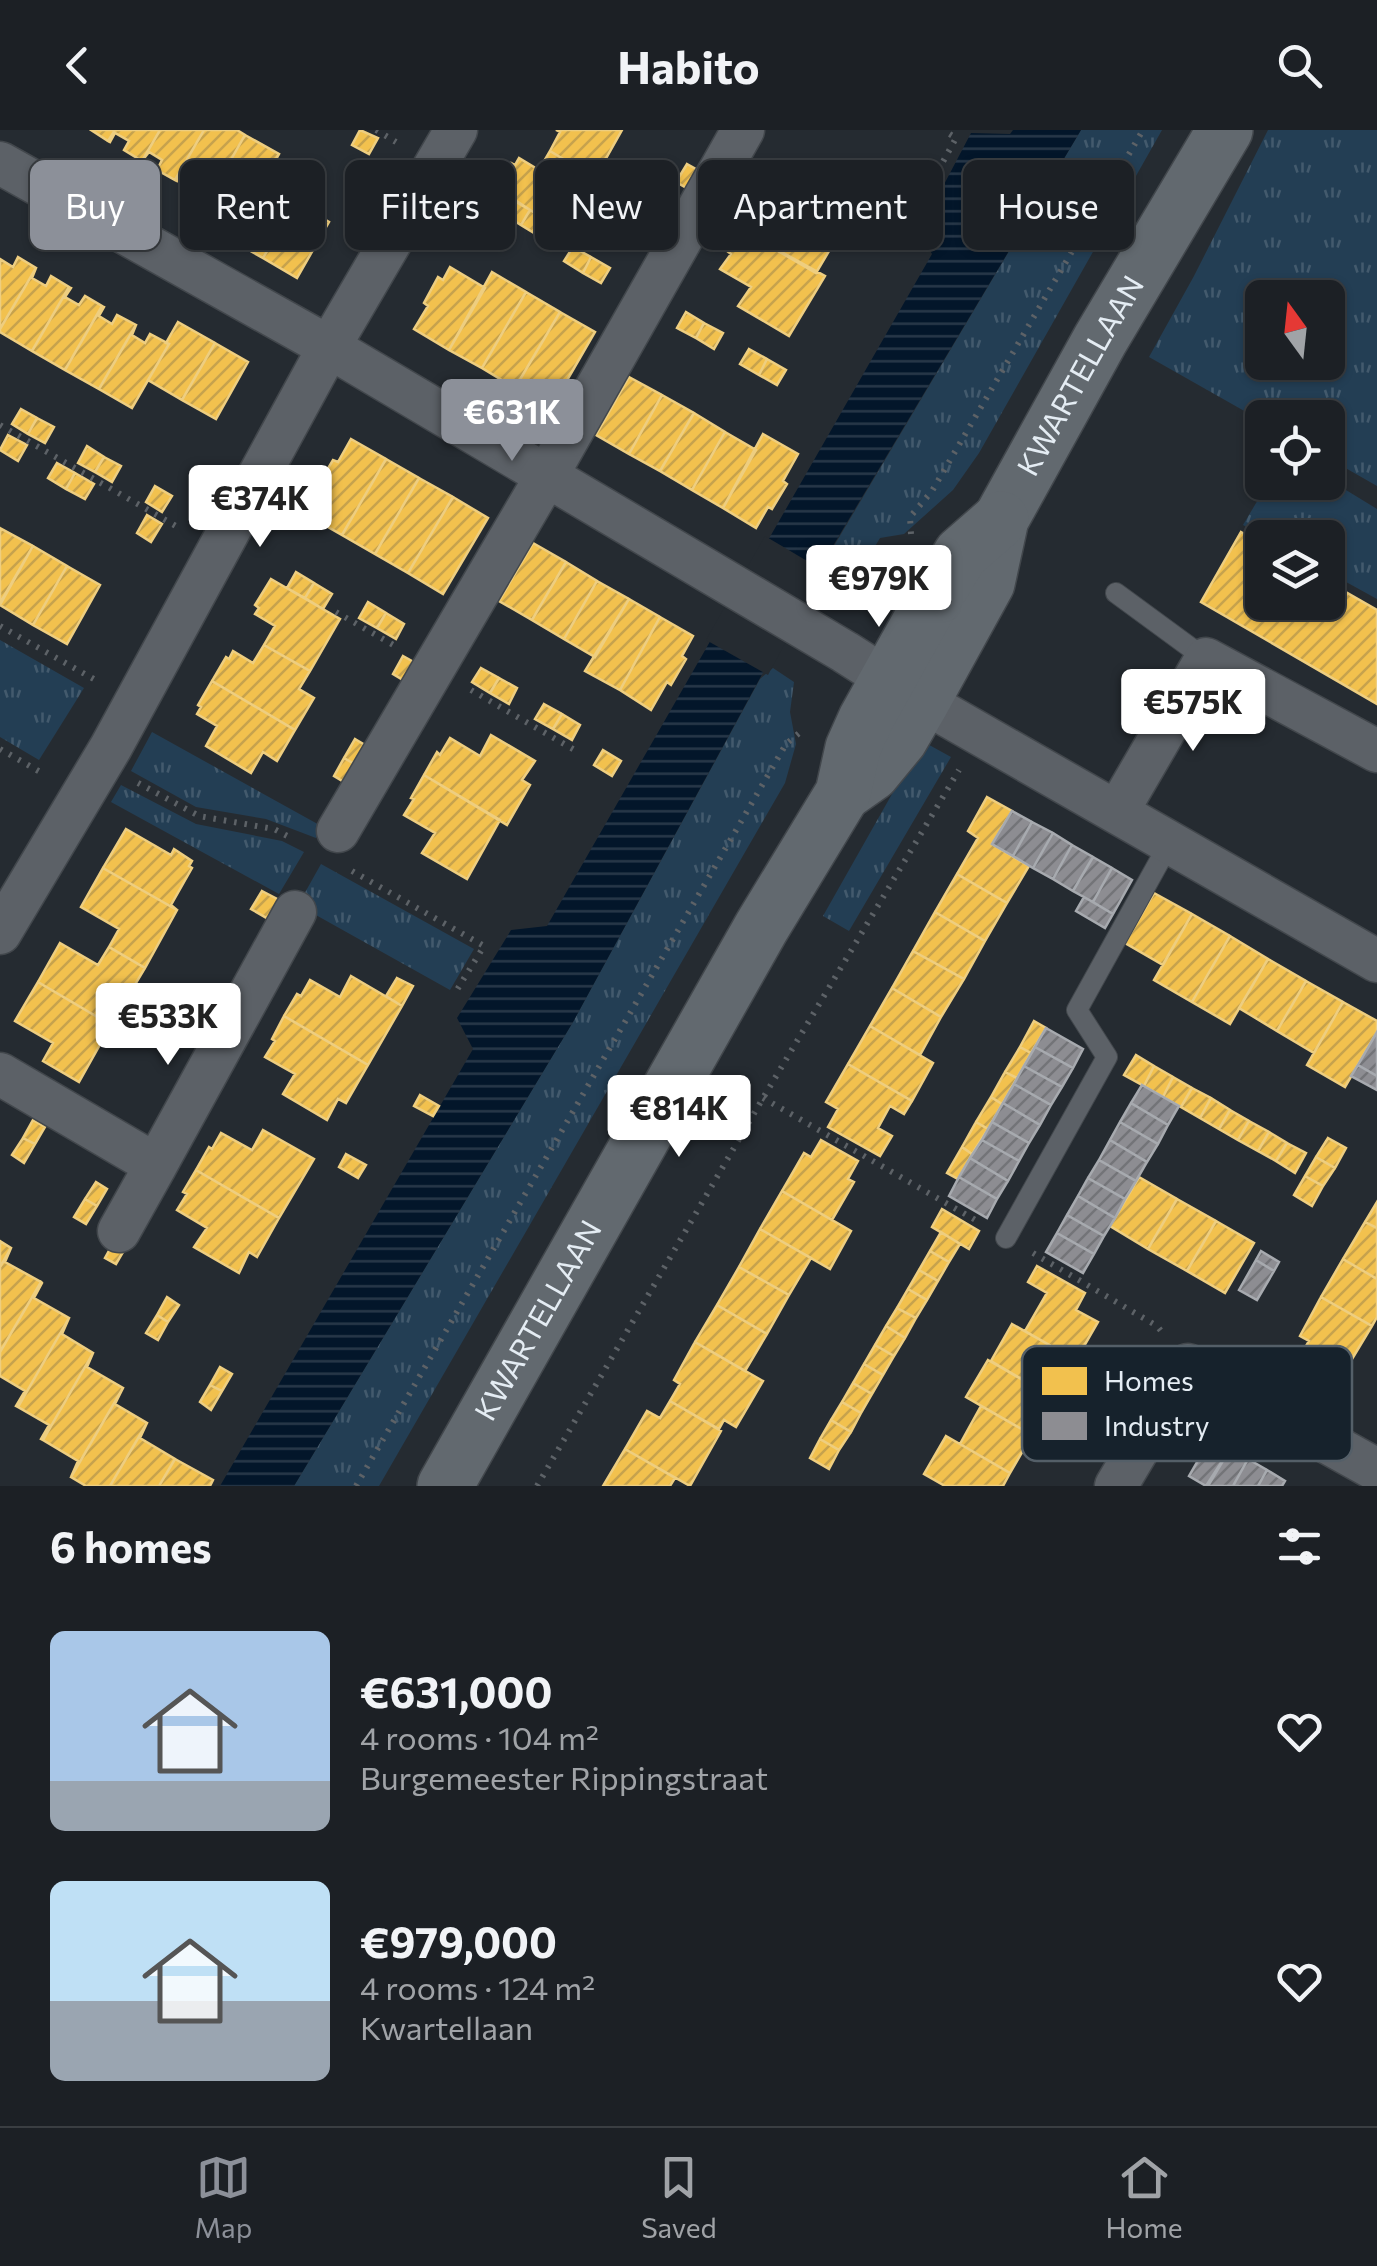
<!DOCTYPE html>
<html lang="en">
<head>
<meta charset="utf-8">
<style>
	body { margin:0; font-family:Commissioner,sans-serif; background:#25282d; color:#f1f3f6; height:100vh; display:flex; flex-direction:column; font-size:38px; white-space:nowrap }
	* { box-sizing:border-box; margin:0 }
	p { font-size:32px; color:#a0a3a7 }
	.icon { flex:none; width:55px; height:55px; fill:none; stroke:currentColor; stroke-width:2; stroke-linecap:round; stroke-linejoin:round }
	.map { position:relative; height:1356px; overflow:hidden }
	.panel { display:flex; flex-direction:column; background:#1c2025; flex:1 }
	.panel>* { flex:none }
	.banner { position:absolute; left:30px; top:30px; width:1318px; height:90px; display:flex; gap:20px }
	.needle { width:65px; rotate:345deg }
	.buttons { position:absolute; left:1245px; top:150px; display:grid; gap:20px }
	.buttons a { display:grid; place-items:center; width:100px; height:100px; border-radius:15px; background:#1c2025; box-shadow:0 2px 8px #0004,0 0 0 2px #3a3e42; font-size:50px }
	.price { position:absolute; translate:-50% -85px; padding:0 22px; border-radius:10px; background:#fff; color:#222; font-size:32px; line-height:65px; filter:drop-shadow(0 2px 5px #0008) }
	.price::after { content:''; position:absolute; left:50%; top:60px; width:30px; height:22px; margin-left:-15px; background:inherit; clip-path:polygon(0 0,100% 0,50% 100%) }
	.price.on { background:#8c9099; color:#fff }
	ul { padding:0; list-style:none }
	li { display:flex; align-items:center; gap:30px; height:250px; padding:0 50px }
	li span { display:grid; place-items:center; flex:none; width:280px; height:200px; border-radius:15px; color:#555 }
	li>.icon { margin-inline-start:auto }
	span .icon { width:120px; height:120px; fill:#fffc; stroke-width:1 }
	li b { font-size:42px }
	h2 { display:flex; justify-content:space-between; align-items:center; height:120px; padding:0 50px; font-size:42px }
	.chip { padding:0 35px; border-radius:15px; background:#1c2025; box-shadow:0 2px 8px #0004,0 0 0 2px #3a3e42; font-size:35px; line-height:90px }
	.chip.on { background:#8c9099; color:#fff }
	header { display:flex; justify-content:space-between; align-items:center; height:130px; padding:0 50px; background:#1c2025; font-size:45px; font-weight:700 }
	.dock { display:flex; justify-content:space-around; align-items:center; height:140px; border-top:2px solid #3a3e42; background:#1c2025; font-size:28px; color:#a0a3a7 }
	.dock a { display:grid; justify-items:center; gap:5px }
	.dock .on { color:#8c9099 }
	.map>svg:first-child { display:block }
	.grass { fill:url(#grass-tufts); fill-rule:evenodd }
	.water { fill:url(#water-rules) }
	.pier { fill:#252b31 }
	.homes { fill:url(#homes-hatch); stroke:#eece80; stroke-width:2.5 }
	.industry { fill:url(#industry-hatch); stroke:#a7aaaf; stroke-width:2.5 }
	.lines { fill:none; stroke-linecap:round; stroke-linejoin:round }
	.lane-casing { stroke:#42474c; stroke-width:22 }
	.street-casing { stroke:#42474c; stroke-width:45 }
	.secondary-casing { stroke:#42474c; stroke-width:58 }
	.path { stroke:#5d6267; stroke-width:6; stroke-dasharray:2.5 8; stroke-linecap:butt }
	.lane { stroke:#5c6167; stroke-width:20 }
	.street { stroke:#5c6167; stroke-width:42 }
	.secondary { stroke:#62696f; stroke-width:55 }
	.labels { text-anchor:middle; stroke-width:10; stroke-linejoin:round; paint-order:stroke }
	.street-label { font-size:30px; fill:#e4ecf3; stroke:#16222c }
	.key { fill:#16222c; stroke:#545f68; stroke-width:2.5 }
	.key-label { font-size:28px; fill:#e4ecf3 }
</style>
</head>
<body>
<header><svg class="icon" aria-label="back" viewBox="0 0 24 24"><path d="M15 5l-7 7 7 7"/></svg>Habito<svg class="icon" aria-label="search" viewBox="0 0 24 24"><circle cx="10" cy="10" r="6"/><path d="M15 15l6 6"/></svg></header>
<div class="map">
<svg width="1377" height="1356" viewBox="0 0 1377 1356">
	<defs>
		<pattern id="grass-tufts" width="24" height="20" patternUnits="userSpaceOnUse" patternTransform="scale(2.5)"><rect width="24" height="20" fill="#233e54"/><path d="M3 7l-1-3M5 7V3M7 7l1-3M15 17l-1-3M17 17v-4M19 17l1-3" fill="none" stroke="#435a6d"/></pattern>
		<pattern id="water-rules" width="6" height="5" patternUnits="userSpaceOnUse" patternTransform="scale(2.5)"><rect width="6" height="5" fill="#03162a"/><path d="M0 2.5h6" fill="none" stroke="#283849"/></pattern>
		<pattern id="homes-hatch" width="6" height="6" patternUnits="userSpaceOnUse" patternTransform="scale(2.5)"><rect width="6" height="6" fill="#f2c14e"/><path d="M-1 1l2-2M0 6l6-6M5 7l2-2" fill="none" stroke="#c6a24d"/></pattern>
		<pattern id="industry-hatch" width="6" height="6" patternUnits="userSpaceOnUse" patternTransform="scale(2.5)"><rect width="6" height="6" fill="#8d8d92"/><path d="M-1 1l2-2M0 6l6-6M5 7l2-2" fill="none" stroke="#737478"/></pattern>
	</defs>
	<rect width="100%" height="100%" fill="#252b31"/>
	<path class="grass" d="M1081,0H1162L979,323L953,360L904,404L880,408L853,453L822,436Z
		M1268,0H1377V356L1328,328V288H1262V291L1149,227L1194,146ZM1262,168H1328V232H1262Z
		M1328,349L1377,379V469L1328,442V408L1266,407L1243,395L1268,353L1328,352Z
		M0,510L84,558L39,630L0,607Z
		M773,538L794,552L790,582L796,614L785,653L379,1356H294L573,892L760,549Z
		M152,602L323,697L316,708L266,689L196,677L131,641Z
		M922,611L951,627L849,801L823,786Z
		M121,655L196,694L282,711L304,722L279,764L111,672Z
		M321,734L474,819L450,860L298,775Z"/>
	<path class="water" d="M1013,0H1081L821,436L573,892L294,1356H220L473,919L457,888L511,800L547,796L932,124L919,102L971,3L1010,4Z"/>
	<path class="pier" d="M765,406L824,441L768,545L706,510Z"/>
	<path class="homes" d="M91,0H115L108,11Z
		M115,0H160L142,31L124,20L129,11L115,3L110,12L108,11Z
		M160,0H204L175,50L157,40L162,30L149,22L142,31Z
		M204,0H237L245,5L208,70L191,59L196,50L182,41L177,51L175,50Z
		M360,0L378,8L369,24L352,15Z
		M556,0H622L595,48L550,21L560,2Z
		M245,5L279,24L229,109L227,108L239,87L223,78L229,69L215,61L208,70Z
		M550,21L595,48L565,100L495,60L511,33L515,35L519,28L539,40Z
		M279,24L263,54L296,72L263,128L229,109Z
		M687,34L703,43L692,61L676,52Z
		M806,58L851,84L816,143L740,99L752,76L757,78L765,62L796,79Z
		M512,68L530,80L521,95L503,84Z
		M296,72L329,92L297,148L263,128Z
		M530,80L548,91L539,106L521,95Z
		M658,84L673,93L663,111L648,102Z
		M740,99L825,146L789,206L738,176L751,157L720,139L731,124L727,121Z
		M573,117L591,127L583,143L564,131Z
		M18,127L36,138L0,199V129L13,137Z
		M591,127L610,138L601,153L583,143Z
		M450,137L485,158L449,220L414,199L428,176L424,173L438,147L443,150Z
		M36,138L32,148L46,156L51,146L69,157L32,221L0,202V199Z
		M492,142L526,162L482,238L449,220Z
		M69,157L71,158L65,167L79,175L85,166L102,176L65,240L32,221Z
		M526,162L560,182L515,258L482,238Z
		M102,176L104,177L99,186L112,194L117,185L136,195L99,259L65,240Z
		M560,182L595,202L551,278L515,258Z
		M686,182L704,193L696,208L677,198Z
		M178,192L215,213L182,270L148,250L169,214L166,213Z
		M704,193L723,203L714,219L696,208Z
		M136,195L132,205L145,213L150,204L169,214L132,278L99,259Z
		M215,213L248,232L216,289L182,270Z
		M749,219L767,229L759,245L740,234Z
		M767,229L786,240L777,255L759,245Z
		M629,247L662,265L629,324L596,305Z
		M662,265L694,283L660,341L629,324Z
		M21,279L37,288L28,304L12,294Z
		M694,283L725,302L692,360L660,341Z
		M37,288L54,297L45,313L28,304Z
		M725,302L756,320L723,378L692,360Z
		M763,304L798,324L783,351L787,354L772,379L768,377L756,398L723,378Z
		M8,305L27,315L18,331L0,320Z
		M351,309L386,329L342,405L307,385L323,358L318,355L333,330L338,332Z
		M87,316L104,327L95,342L78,333Z
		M104,327L121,336L112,352L95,342Z
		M386,329L419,348L375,424L342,405Z
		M57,333L75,343L66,359L48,348Z
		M75,343L94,354L85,369L66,359Z
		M419,348L453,367L408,443L375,424Z
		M155,356L172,366L162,382L146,372Z
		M453,367L488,388L443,464L408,443Z
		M147,385L162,394L151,412L137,403Z
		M0,398L33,416L0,473Z
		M1241,402L1262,414V472H1328V452L1377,480V574L1201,472Z
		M533,413L566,432L532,490L499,471Z
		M33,416L67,436L33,495L0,475Z
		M566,432L597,451L564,509L532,490Z
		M67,436L100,455L67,514L33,495Z
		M296,442L314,453L305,468L287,458Z
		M271,449L340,489L310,541L264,515L275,496L255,484L259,478L255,475Z
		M597,451L629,469L595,527L564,509Z
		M314,453L332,464L323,479L305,468Z
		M629,469L660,487L620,560L585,541Z
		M368,472L386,483L377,498L359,488Z
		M386,483L404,494L396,509L377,498Z
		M660,487L693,506L682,526L686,529L671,555L667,552L651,580L620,560Z
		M264,515L310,541L299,559L314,568L295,600L212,551L226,527L229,529L233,521L253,533Z
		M403,526L419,535L408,553L393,544Z
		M481,538L499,548L490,563L472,552Z
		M499,548L517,558L509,574L490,563Z
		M212,551L295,600L277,631L263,622L251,643L206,616L217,596L197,584L201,577L198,575Z
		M544,574L562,584L553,599L535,589Z
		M562,584L580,595L572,610L553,599Z
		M491,605L535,631L522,650L530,655L507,695L424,645L437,622L440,625L450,608L480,626Z
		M355,609L370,618L360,637L344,628Z
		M603,620L621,631L612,646L594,635Z
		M344,628L360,637L349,655L334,646Z
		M424,645L500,690L467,749L422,723L435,703L404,685L414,669L411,668Z
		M987,667L1012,681L992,714L1029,736L1007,773L957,744L978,708L968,701Z
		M126,699L171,725L174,719L192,731L189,736L192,738L171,775L177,780L103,738Z
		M103,738L177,780L145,838L109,817L119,799L81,777Z
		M957,744L1007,773L985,811L935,782Z
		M262,761L281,771L270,790L251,779Z
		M1154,763L1192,784L1163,835L1125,813Z
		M935,782L985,811L964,849L913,821Z
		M1192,784L1230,806L1192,872L1154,850Z
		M1230,806L1268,829L1230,894L1192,872Z
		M60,813L98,835L109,817L145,838L111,895L38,852Z
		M913,821L964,849L941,887L892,858Z
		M1268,829L1306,851L1277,901L1239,878Z
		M351,846L402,876L368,935L284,886L297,864L301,866L310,850L340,867Z
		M397,848L413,856L402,876L386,866Z
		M1306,851L1343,872L1314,923L1277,901Z
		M38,852L111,895L79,952L43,931L53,913L15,891Z
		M892,858L941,887L920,925L870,896Z
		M1343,872L1377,891V902L1345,957L1307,935Z
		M284,886L368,935L346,973L338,969L327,990L283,964L295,944L265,927L275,911L272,909Z
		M1034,891L1046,898L1031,923L1020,917Z
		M870,896L933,933L912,971L848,934Z
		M1020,917L1031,923L1017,948L1005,942Z
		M1136,925L1154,936L1144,956L1124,945Z
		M848,934L912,971L904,984L890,976L878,998L892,1006L880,1026L828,997L838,979L826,972Z
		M1154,936L1173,947L1163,967L1144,956Z
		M1005,942L1017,948L1002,974L991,967Z
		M1173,947L1192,958L1181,977L1163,967Z
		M1192,958L1211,968L1200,988L1181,977Z
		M420,965L439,976L433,986L414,976Z
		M991,967L1002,974L988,999L976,992Z
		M1211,968L1230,980L1219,999L1200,988Z
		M1230,980L1249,991L1238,1010L1219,999Z
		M33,990L45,997L35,1014L23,1008Z
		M1249,991L1269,1002L1258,1021L1238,1010Z
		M976,992L988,999L972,1024L962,1017Z
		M263,1000L314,1029L279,1088L196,1040L209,1017L212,1019L221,1003L252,1020Z
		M1269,1002L1287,1013L1276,1031L1258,1021Z
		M23,1008L35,1014L24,1033L12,1025Z
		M1328,1008L1346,1018L1335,1038L1316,1027Z
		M821,1010L858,1031L848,1049L854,1052L832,1090L782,1061L804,1023L811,1027Z
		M1287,1013L1306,1023L1295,1043L1276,1031Z
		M962,1017L972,1024L958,1049L947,1043Z
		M346,1024L366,1035L358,1048L339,1037Z
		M1316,1027L1335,1038L1323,1056L1305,1046Z
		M196,1040L279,1088L257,1127L249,1122L239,1143L194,1117L207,1098L177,1080L187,1064L183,1062Z
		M1305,1046L1323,1056L1312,1076L1294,1065Z
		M1139,1047L1177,1069L1148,1119L1110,1096Z
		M96,1052L107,1059L97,1076L85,1069Z
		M782,1061L851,1101L830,1139L760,1099Z
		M85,1069L97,1076L86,1094L74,1087Z
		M1177,1069L1216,1091L1187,1141L1148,1119Z
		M1377,1072V1098L1365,1092Z
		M942,1079L979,1101L969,1119L932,1097Z
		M1216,1091L1254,1113L1225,1163L1187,1141Z
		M1365,1092L1377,1098V1149L1343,1129Z
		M760,1099L811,1128L789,1165L739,1137Z
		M941,1102L960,1114L949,1132L930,1121Z
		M115,1110L126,1117L116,1134L105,1128Z
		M0,1111L11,1118L0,1137Z
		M11,1118L5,1132L41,1152L0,1222V1137Z
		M930,1121L949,1132L938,1151L919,1140Z
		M1343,1129L1377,1149V1187L1372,1196L1321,1167Z
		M1037,1136L1085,1163L1076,1180L1098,1192L1076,1230L1025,1201L1047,1163L1028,1152Z
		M739,1137L789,1165L767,1204L717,1175Z
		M919,1140L938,1151L927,1170L908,1159Z
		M41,1152L42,1153L34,1168L69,1188L18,1277L16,1276L25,1261L0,1246V1222Z
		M908,1159L927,1170L916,1188L897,1178Z
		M167,1167L179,1175L168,1192L157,1185Z
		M1321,1167L1372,1196L1349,1234L1343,1231L1333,1248L1299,1228L1309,1211L1300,1206Z
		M717,1175L767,1204L745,1241L695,1212Z
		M897,1178L916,1188L905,1208L886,1196Z
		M157,1185L168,1192L158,1210L146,1203Z
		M69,1188L62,1204L93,1223L43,1310L41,1309L49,1295L18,1277Z
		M1012,1194L1076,1230L1054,1268L991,1231Z
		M886,1196L905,1208L894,1226L875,1215Z
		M695,1212L763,1251L736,1297L724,1290L719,1299L670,1271L680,1254L674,1250Z
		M875,1215L894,1226L883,1245L864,1234Z
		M93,1223L87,1237L123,1258L71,1347L78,1331L43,1310Z
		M988,1230L1054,1268L1032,1305L966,1267Z
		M864,1234L883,1245L872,1264L853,1253Z
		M220,1237L232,1244L222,1261L210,1255Z
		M853,1253L872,1264L861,1283L842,1272Z
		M210,1255L222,1261L211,1280L200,1272Z
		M123,1258L115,1274L147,1293L110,1356H86L71,1347Z
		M670,1271L721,1301L690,1356L625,1319L647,1281L660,1288Z
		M842,1272L861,1283L851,1302L831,1290Z
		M981,1276L1032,1305L1010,1343L960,1314Z
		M831,1290L851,1302L839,1320L820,1309Z
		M147,1293L140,1308L175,1329L159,1356H110Z
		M946,1306L1010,1343L1003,1356H945L924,1344Z
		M820,1309L839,1320L829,1339L810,1328Z
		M625,1319L675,1348L670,1356H603Z
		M175,1329L213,1350L210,1356H159Z"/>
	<path class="industry" d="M1012,681L1032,692L1013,726L992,714Z
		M1032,692L1053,703L1033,738L1013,726Z
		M1053,703L1072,715L1053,749L1033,738Z
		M1072,715L1093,727L1073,761L1053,749Z
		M1093,727L1112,738L1093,772L1073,761Z
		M1112,738L1132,750L1113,784L1093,772Z
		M1084,767L1113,784L1105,798L1076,781Z
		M1046,898L1083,919L1073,938L1035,917Z
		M1377,902V946L1358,935Z
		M1035,917L1073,938L1062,957L1024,936Z
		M1358,935L1377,946V960L1351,946Z
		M1024,936L1062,957L1051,975L1014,954Z
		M1014,954L1051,975L1040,995L1003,973Z
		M1142,955L1179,976L1168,995L1131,973Z
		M1003,973L1040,995L1029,1013L992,992Z
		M1131,973L1168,995L1158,1014L1120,992Z
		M992,992L1029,1013L1019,1031L982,1010Z
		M1120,992L1158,1014L1147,1032L1110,1010Z
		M982,1010L1019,1031L1008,1051L970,1028Z
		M1110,1010L1147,1032L1136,1051L1099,1030Z
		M970,1028L1008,1051L997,1069L959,1047Z
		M1099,1030L1136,1051L1125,1069L1088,1048Z
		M959,1047L997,1069L987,1088L949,1066Z
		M1088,1048L1125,1069L1115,1088L1078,1066Z
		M1078,1066L1115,1088L1104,1106L1067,1085Z
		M1067,1085L1104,1106L1094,1124L1057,1103Z
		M1057,1103L1094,1124L1083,1143L1046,1122Z
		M1261,1121L1279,1132L1274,1141L1256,1130Z
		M1256,1130L1274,1141L1257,1170L1239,1160Z
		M1211,1308L1230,1319L1206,1356L1189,1346Z
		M1230,1319L1248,1329L1233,1356H1208Z
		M1248,1329L1267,1340L1258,1356H1233Z
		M1267,1340L1285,1351L1282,1356H1258Z"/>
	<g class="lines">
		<g class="lane-casing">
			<path id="lane" d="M1116,463L1206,529
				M1006,1108L1107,927L1077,880L1170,712"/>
		</g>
		<g class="street-casing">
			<path id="street" d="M0,33L329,217L845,522L922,571L1377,831
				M1117,682L1206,529L1377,621
				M338,701L546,347L743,0
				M0,803L111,617L329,217L456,0
				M0,944L156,1035L295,782
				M119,1101L156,1035
				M1116,1356L1188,1235L1377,1340"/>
		</g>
		<g class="secondary-casing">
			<g id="secondary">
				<path id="s1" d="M845,662L872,643L900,609L922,571L987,453L1001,389L1100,210L1225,0"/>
				<path id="s2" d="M445,1356L761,798L843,663L853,618L866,589L925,483L961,424L1001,389"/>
			</g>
		</g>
		<path class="path" d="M376,0L396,12
			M923,68L956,8L943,0
			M0,295L181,399
			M911,404L910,387L932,361L1143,0
			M336,482L395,516
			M0,496L99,552
			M471,560L578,622
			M0,619L42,643
			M138,653L199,686L274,699L293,709
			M352,741L484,816L455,863
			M763,968L979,1092
			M1033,1123L1157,1196L1162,1202
			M356,1356L786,614L804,599
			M537,1356L763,968L959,640"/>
		<use href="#lane" class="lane"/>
		<use href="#street" class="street"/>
		<use href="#secondary" class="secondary"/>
	</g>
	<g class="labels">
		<g class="street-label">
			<text dy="10" stroke="none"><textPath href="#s1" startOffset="485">KWARTELLAAN</textPath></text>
			<text dy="10" stroke="none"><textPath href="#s2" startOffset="190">KWARTELLAAN</textPath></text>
		</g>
	</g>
	<rect x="1022" y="1216" width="330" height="115" rx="15" class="key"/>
	<rect x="1042" y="1237" width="45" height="28" fill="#f2c14e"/>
	<rect x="1042" y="1282" width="45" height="28" fill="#8d8d92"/>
	<g class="key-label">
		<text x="1104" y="1261">Homes</text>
		<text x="1104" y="1306">Industry</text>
	</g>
</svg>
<div class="buttons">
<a><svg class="needle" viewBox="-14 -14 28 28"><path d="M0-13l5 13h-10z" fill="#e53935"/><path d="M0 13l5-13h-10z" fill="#a0a3a7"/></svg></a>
<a><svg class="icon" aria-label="locate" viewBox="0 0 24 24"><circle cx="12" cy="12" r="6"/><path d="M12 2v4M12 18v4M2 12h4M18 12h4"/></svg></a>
<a><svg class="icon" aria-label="layers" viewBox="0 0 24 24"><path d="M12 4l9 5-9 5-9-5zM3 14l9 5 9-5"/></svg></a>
</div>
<b class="price on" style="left:512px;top:334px">€631K</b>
<b class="price" style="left:260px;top:420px">€374K</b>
<b class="price" style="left:879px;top:500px">€979K</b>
<b class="price" style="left:1193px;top:624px">€575K</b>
<b class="price" style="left:168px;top:938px">€533K</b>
<b class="price" style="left:679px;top:1030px">€814K</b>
<div class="banner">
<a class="chip on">Buy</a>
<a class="chip">Rent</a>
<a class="chip">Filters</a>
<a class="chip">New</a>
<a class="chip">Apartment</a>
<a class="chip">House</a>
</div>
</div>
<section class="panel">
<h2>6 homes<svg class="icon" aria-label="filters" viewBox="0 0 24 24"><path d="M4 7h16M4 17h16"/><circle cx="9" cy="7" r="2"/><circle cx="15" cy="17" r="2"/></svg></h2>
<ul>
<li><span style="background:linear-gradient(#a9c7e8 75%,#9aa5b1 0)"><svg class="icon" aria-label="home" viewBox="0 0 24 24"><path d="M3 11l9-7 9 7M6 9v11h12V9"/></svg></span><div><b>€631,000</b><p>4 rooms · 104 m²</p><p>Burgemeester Rippingstraat</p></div><svg class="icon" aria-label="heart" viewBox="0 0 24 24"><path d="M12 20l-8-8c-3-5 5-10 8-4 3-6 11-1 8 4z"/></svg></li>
<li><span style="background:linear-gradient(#bfe0f5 60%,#9aa5b1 0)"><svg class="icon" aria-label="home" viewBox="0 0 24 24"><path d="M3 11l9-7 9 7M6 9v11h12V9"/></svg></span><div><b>€979,000</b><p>4 rooms · 124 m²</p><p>Kwartellaan</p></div><svg class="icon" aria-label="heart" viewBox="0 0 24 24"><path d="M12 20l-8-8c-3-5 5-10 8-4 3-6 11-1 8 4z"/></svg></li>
</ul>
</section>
<nav class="dock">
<a class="on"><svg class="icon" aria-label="map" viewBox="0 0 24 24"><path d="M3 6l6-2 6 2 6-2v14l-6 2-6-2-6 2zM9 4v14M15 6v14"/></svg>Map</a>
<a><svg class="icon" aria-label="saved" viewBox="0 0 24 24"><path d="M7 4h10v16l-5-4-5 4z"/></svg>Saved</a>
<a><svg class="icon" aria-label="home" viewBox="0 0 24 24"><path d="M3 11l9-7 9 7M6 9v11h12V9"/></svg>Home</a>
</nav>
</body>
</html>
